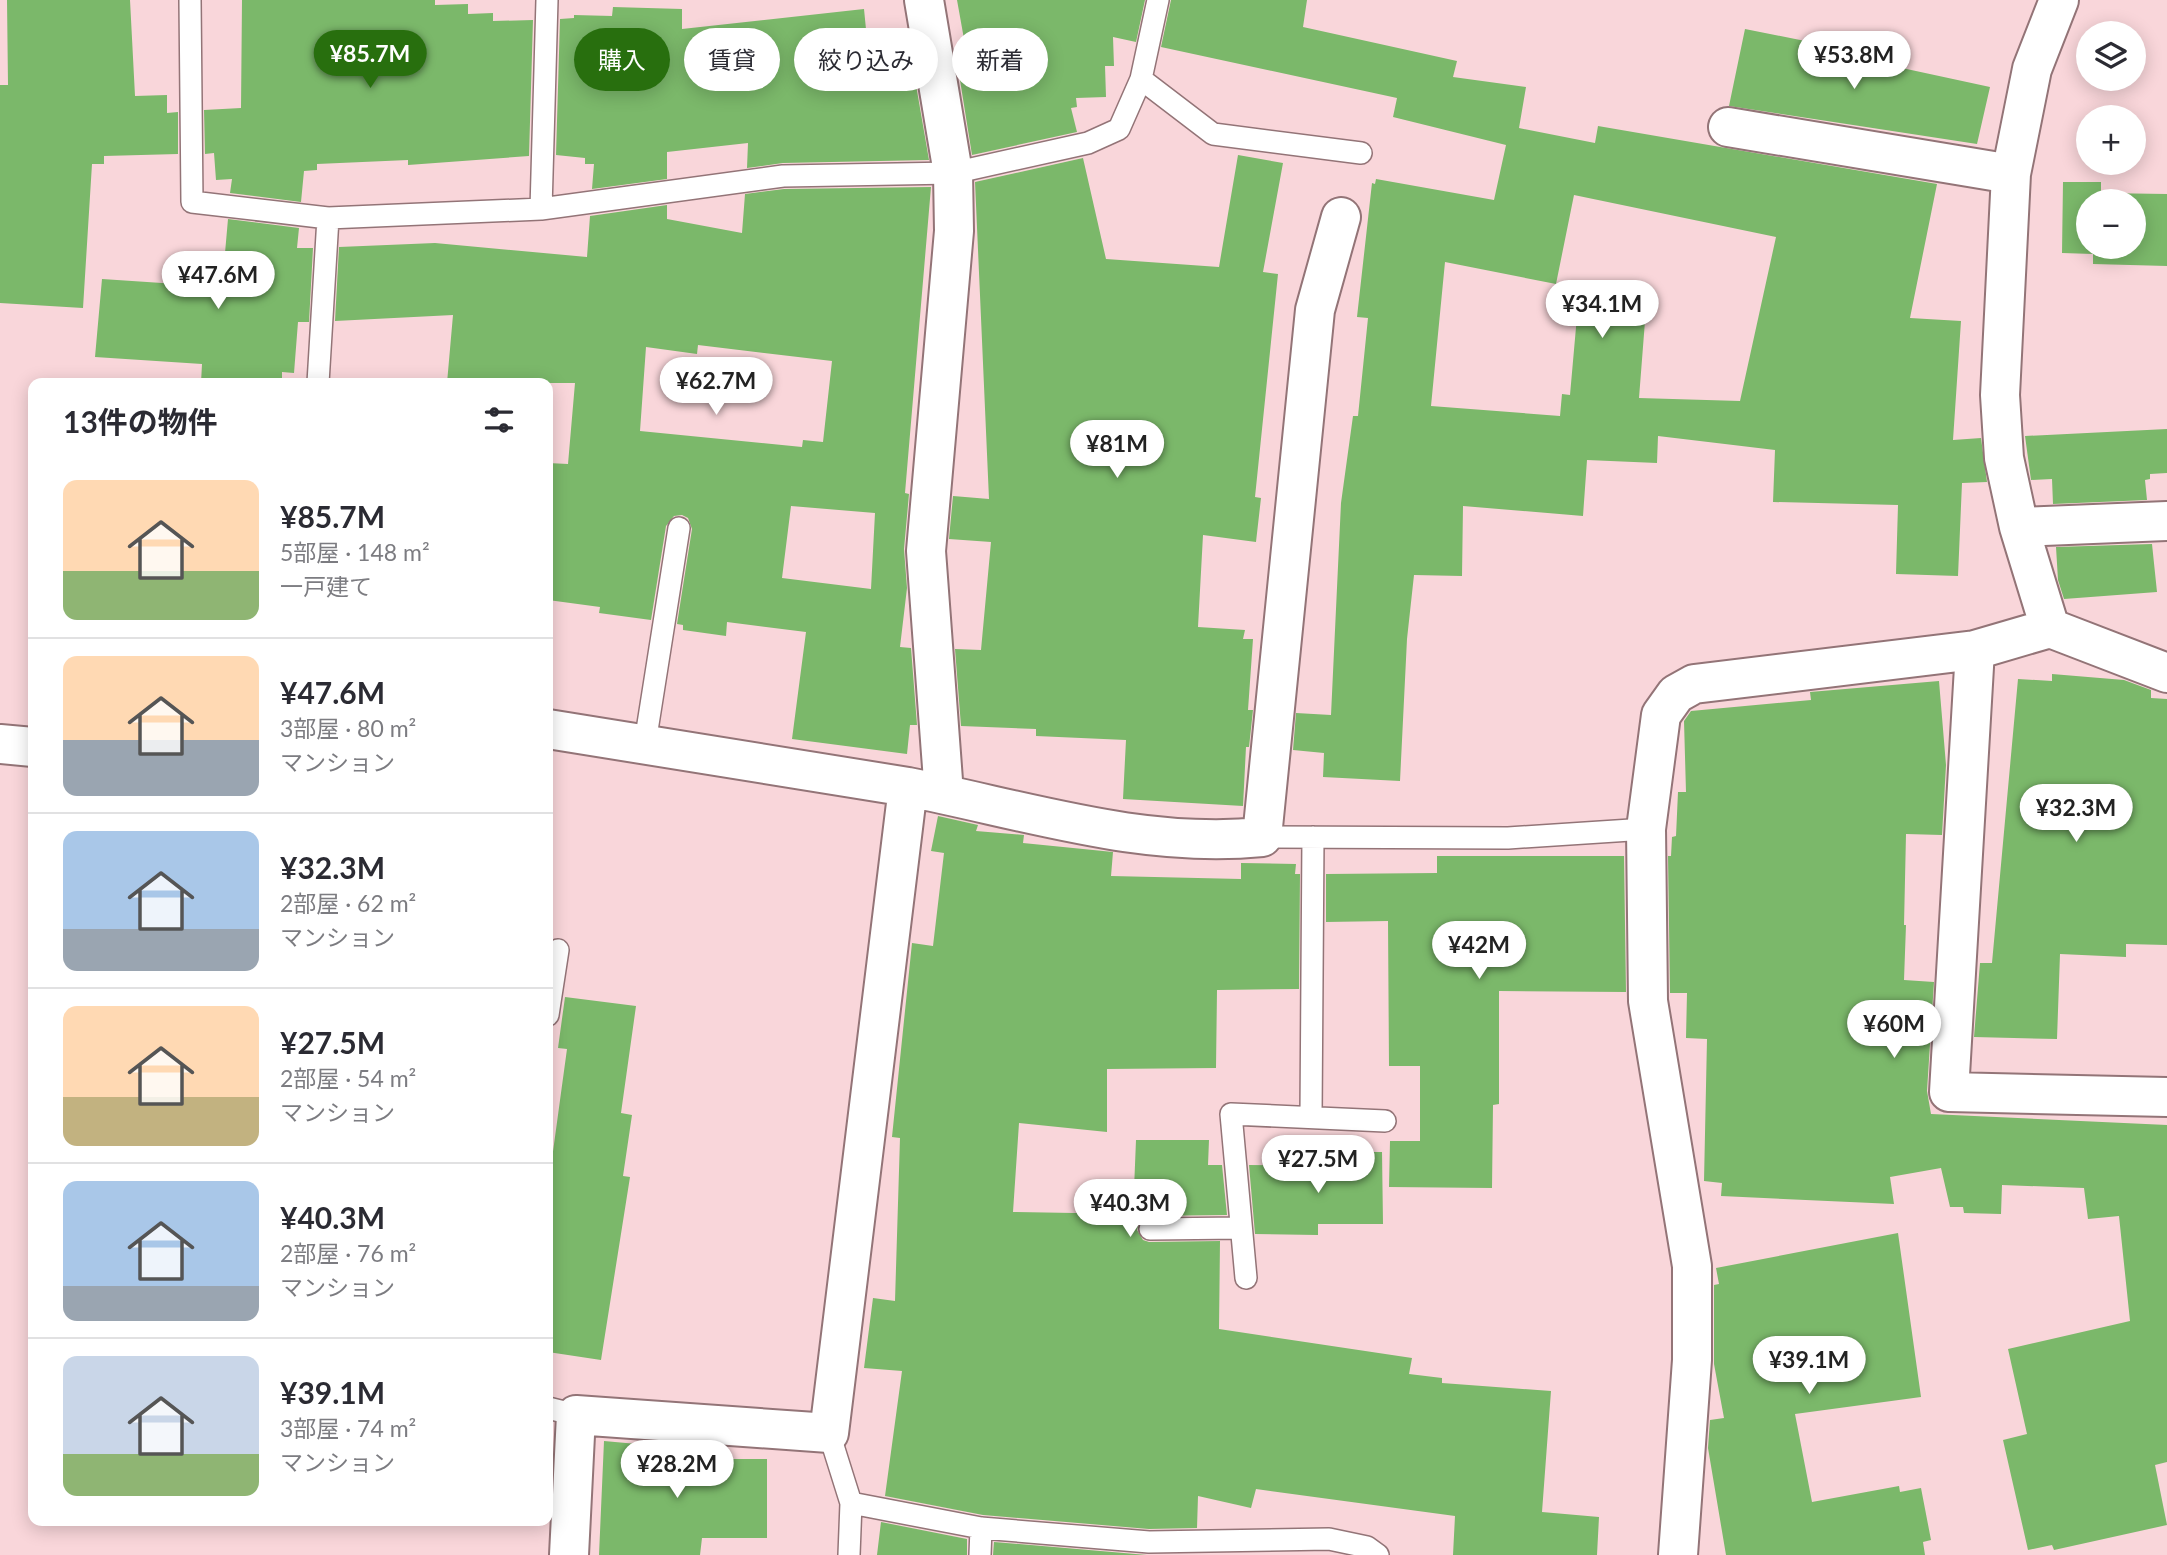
<!DOCTYPE html>
<html lang="ja">
<head>
<meta charset="utf-8">
<style>
	body { margin:0; font-family:Lato,"Noto Sans JP",sans-serif; background:#f2f2f3; color:#2b2b33; height:100vh; display:flex; flex-direction:column; font-size:26px; white-space:nowrap }
	* { box-sizing:border-box; margin:0 }
	p { font-size:23px; color:#7c7c81 }
	.icon { flex:none; width:38px; height:38px; fill:none; stroke:currentColor; stroke-width:2; stroke-linecap:round; stroke-linejoin:round }
	.map { position:relative; flex:1; overflow:hidden }
	.details { position:absolute; left:28px; top:378px; width:525px; height:1148px; display:flex; flex-direction:column; background:#fff; border-radius:14px; box-shadow:0 4px 18px #0003 }
	.details>* { flex:none }
	.hud { position:absolute; left:574px; top:28px; width:665px; height:63px; display:flex; gap:14px }
	.controls { position:absolute; left:2076px; top:21px; display:grid; gap:14px }
	.controls a { display:grid; place-items:center; width:70px; height:70px; border-radius:50%; background:#fff; box-shadow:0 4px 18px #0003; font-size:35px }
	.price { position:absolute; translate:-50% -60px; padding:0 16px; border-radius:24px; background:#fff; color:#222; font-size:23px; line-height:46px; filter:drop-shadow(0 2px 4px #0008) }
	.price::after { content:''; position:absolute; left:50%; top:42px; width:21px; height:16px; margin-left:-10px; background:inherit; clip-path:polygon(0 0,100% 0,50% 100%) }
	.price.active { background:#286f0e; color:#fff }
	ul { padding:0; list-style:none }
	li { display:flex; align-items:center; gap:21px; height:175px; padding:0 35px }
	li+li { border-top:2px solid #e1e1e2 }
	li span { display:grid; place-items:center; flex:none; width:196px; height:140px; border-radius:14px; color:#555 }
	li>.icon { margin-inline-start:auto }
	span .icon { width:84px; height:84px; fill:#fffc; stroke-width:1 }
	li b { font-size:30px }
	h2 { display:flex; justify-content:space-between; align-items:center; height:84px; padding:0 35px; font-size:30px }
	.pill { padding:0 24px; border-radius:32px; background:#fff; box-shadow:0 4px 18px #0003; font-size:24px; line-height:63px }
	.pill.active { background:#286f0e; color:#fff }
	.map>svg:first-child { display:block }
	.building { fill:#7bb86a; fill-rule:evenodd }
	.lines { fill:none; stroke-linecap:round; stroke-linejoin:round }
	.lane-casing { stroke:#937477; stroke-width:24 }
	.street-casing { stroke:#937477; stroke-width:42 }
	.lane { stroke:#fff; stroke-width:21 }
	.street { stroke:#fff; stroke-width:38 }
</style>
</head>
<body>
<div class="map">
<svg width="2167" height="1555" viewBox="0 0 2167 1555">
	<rect width="100%" height="100%" fill="#f9d6da"/>
	<path class="building" d="M7,0H130L135,96L167,95V113L178,112V154L104,156V164H92L83,308L0,303V85H8Z
		M242,0H435V5L468,4V14L493,13V21L533,20L529,156L408,165V160L317,164V170L304,171L301,202L230,193L232,179L216,180L214,153L205,154L204,110L241,108Z
		M957,0H1145L1136,42L1113,37L1114,66H1105L1106,97L1076,98L1077,107L1071,108L1077,132L972,155L960,80L971,78Z
		M1171,0H1307L1303,27L1457,61L1453,77L1526,87L1519,128L1595,143L1598,126L1937,184L1910,318L1961,321L1953,440L1981,438L1987,482L1962,483L1958,576L1896,574L1898,505L1773,502L1775,450L1658,436L1657,463L1587,460L1583,516L1463,506L1462,576L1414,575L1407,639L1400,781L1323,777L1324,753L1293,750L1296,713L1331,715L1341,503L1353,416H1358L1368,318L1357,317L1372,183L1375,184L1376,179L1494,200L1506,145L1393,117L1397,98L1161,47ZM1574,195L1776,237L1740,401L1639,398L1645,321L1577,316L1570,395L1562,394L1560,416L1431,406L1445,262L1556,284Z
		M613,7L682,9V29L864,9L872,90L916,85L929,160L783,163L747,168L748,143L667,152V179L592,189L594,164H585V158L556,155L560,19L574,18V15L612,16Z
		M1745,29L1815,43L1814,49L1990,87L1977,144L1729,106Z
		M1238,155L1283,163L1263,272L1278,274L1255,497L1261,498L1256,542L1203,535L1198,627L1245,630L1243,639H1253L1248,710H1253L1249,747H1246L1243,806L1123,799L1126,740L1036,736V729L961,726L955,649L981,650L991,542L949,539L953,496L989,499L975,182L1083,158L1106,259L1219,267Z
		M2063,182H2101V193L2167,194V266L2093,264V254L2062,253ZM2088,201H2133V247H2088Z
		M931,187L905,493L909,494L904,549L907,588L900,647L911,648L917,725H910L907,754L792,739L806,632L727,622L726,636L683,630V625L677,624L692,529L688,518L682,515L674,516L666,526L651,620L599,613L600,607L548,600V463L568,464L575,383H447L453,315L335,321L339,247L435,243L587,257L590,216L667,205V219L742,233L745,194L784,189ZM698,345L832,361L823,442L803,440L802,447L640,431L646,347L697,354ZM791,506L875,513L871,589L782,578Z
		M228,219L299,228L297,248H313L309,322H298L294,373L282,372V383H201L202,364L95,357L102,279L222,287Z
		M2167,429V473L2150,474V479L2145,480L2147,500L2053,504L2052,479L2031,480L2025,436Z
		M2152,544L2157,592L2064,599L2058,580L2056,547Z
		M2052,674L2124,680L2151,690V698L2167,699V945L2126,944V957L2060,954L2057,1039L1974,1037L1980,963H1992L2018,679L2052,681Z
		M1939,681L1946,765L1942,835L1906,834L1904,925H1906L1904,980L1934,982L1927,1091L1931,1114L2167,1125V1462L2155,1465L2167,1525L2054,1550L2052,1545L2028,1550L2003,1440L2027,1434L2008,1349L2130,1321L2119,1216L2088,1219L2084,1188L2002,1185L2001,1214L1964,1213L1963,1207H1950L1941,1168L1890,1177L1894,1204L1721,1196L1722,1183L1704,1181L1707,1039L1686,1038L1687,993H1670L1668,856H1671L1672,837L1676,836L1678,792H1686L1684,721L1691,711L1811,700L1810,692Z
		M938,816L978,825L976,831L1024,835L1023,843L1113,852L1111,876L1241,879V863L1296,864L1295,874H1300L1299,989L1217,990L1216,1068L1107,1069V1132L1019,1123L1013,1212L1133,1214L1136,1140H1209L1208,1165H1222L1227,1215L1149,1216L1139,1222L1137,1230L1143,1240L1149,1242L1220,1241L1219,1329L1412,1358L1409,1374L1442,1378V1383L1551,1391L1542,1512L1599,1517L1597,1555H1453L1455,1516L1256,1489L1251,1508L1198,1496L1197,1528L1149,1529L983,1515L885,1496L902,1371L864,1368L873,1298L895,1301L900,1138L892,1137L912,943L933,946L944,853L931,851Z
		M1437,856H1624L1626,992L1499,991V1104L1493,1105L1492,1188L1389,1187L1390,1141H1420V1066H1389L1388,921L1326,922V874L1437,873Z
		M565,997L636,1006L621,1113L632,1115L623,1176L630,1177L601,1360L548,1352V1188L567,1049L558,1048Z
		M1344,1152H1382L1383,1224H1318V1235L1255,1234L1249,1165L1325,1166V1158H1344Z
		M1898,1233L1921,1397L1795,1414L1812,1502L1899,1486L1900,1492L1921,1488L1931,1540L1923,1542L1925,1555H1726L1708,1448L1710,1420L1724,1418L1714,1364V1285L1719,1284L1716,1268Z
		M604,1441L692,1449V1459H767V1538H702L700,1555H599Z
		M881,1522L967,1539V1555H877Z
		M994,1542L1147,1555H993Z"/>
	<g class="lines">
		<g class="lane-casing">
			<path id="lane" d="M190,0L192,202L328,218L541,209L783,176L953,173L1088,143L1119,129L1141,79L1158,0
				M1141,79L1213,134L1361,153
				M541,209L547,0
				M318,383L328,218
				M645,743L679,528
				M1262,837L1508,838L1646,829
				M548,1015L558,950
				M1311,1116L1313,837
				M1150,1229L1241,1228
				M1246,1278L1231,1114L1385,1121
				M548,1408L576,1415
				M829,1433L851,1503L849,1555
				M851,1503L981,1528L1149,1542L1329,1539L1367,1547L1378,1555
				M980,1555L981,1528"/>
		</g>
		<g class="street-casing">
			<path id="street" d="M924,0L953,173L954,231L926,551L944,794
				M1728,127L2011,174
				M2019,527L2167,521
				M2050,628L2019,527L2004,458L2000,395L2011,174L2032,69L2059,0
				M1975,650L1949,1092L2167,1097
				M548,729L908,787
				M0,744L33,747
				M569,1555L576,1415L829,1433L908,787C1025,810 1141,849 1262,837L1315,310L1341,217
				M1678,1555L1692,1360V1266L1648,1001L1646,829L1661,715L1676,694L1694,684L1975,650L2050,628L2167,673"/>
		</g>
		<use href="#lane" class="lane"/>
		<use href="#street" class="street"/>
	</g>
</svg>
<div class="controls">
<a><svg class="icon" aria-label="layers" viewBox="0 0 24 24"><path d="M12 4l9 5-9 5-9-5zM3 14l9 5 9-5"/></svg></a>
<a>+</a>
<a>−</a>
</div>
<b class="price active" style="left:370px;top:90px">¥85.7M</b>
<b class="price" style="left:1854px;top:91px">¥53.8M</b>
<b class="price" style="left:218px;top:311px">¥47.6M</b>
<b class="price" style="left:1602px;top:340px">¥34.1M</b>
<b class="price" style="left:716px;top:417px">¥62.7M</b>
<b class="price" style="left:1117px;top:480px">¥81M</b>
<b class="price" style="left:2076px;top:844px">¥32.3M</b>
<b class="price" style="left:1479px;top:981px">¥42M</b>
<b class="price" style="left:1894px;top:1060px">¥60M</b>
<b class="price" style="left:1318px;top:1195px">¥27.5M</b>
<b class="price" style="left:1130px;top:1239px">¥40.3M</b>
<b class="price" style="left:1809px;top:1396px">¥39.1M</b>
<b class="price" style="left:677px;top:1500px">¥28.2M</b>
<div class="hud">
<a class="pill active">購入</a>
<a class="pill">賃貸</a>
<a class="pill">絞り込み</a>
<a class="pill">新着</a>
</div>
<section class="details">
<h2>13件の物件<svg class="icon" aria-label="filters" viewBox="0 0 24 24"><path d="M4 7h16M4 17h16"/><circle cx="9" cy="7" r="2"/><circle cx="15" cy="17" r="2"/></svg></h2>
<ul>
<li><span style="background:linear-gradient(#ffd9b3 65%,#8fb573 0)"><svg class="icon" aria-label="home" viewBox="0 0 24 24"><path d="M3 11l9-7 9 7M6 9v11h12V9"/></svg></span><div><b>¥85.7M</b><p>5部屋 · 148 m²</p><p>一戸建て</p></div></li>
<li><span style="background:linear-gradient(#ffd9b3 60%,#9aa5b1 0)"><svg class="icon" aria-label="home" viewBox="0 0 24 24"><path d="M3 11l9-7 9 7M6 9v11h12V9"/></svg></span><div><b>¥47.6M</b><p>3部屋 · 80 m²</p><p>マンション</p></div></li>
<li><span style="background:linear-gradient(#a9c7e8 70%,#9aa5b1 0)"><svg class="icon" aria-label="home" viewBox="0 0 24 24"><path d="M3 11l9-7 9 7M6 9v11h12V9"/></svg></span><div><b>¥32.3M</b><p>2部屋 · 62 m²</p><p>マンション</p></div></li>
<li><span style="background:linear-gradient(#ffd9b3 65%,#c2b280 0)"><svg class="icon" aria-label="home" viewBox="0 0 24 24"><path d="M3 11l9-7 9 7M6 9v11h12V9"/></svg></span><div><b>¥27.5M</b><p>2部屋 · 54 m²</p><p>マンション</p></div></li>
<li><span style="background:linear-gradient(#a9c7e8 75%,#9aa5b1 0)"><svg class="icon" aria-label="home" viewBox="0 0 24 24"><path d="M3 11l9-7 9 7M6 9v11h12V9"/></svg></span><div><b>¥40.3M</b><p>2部屋 · 76 m²</p><p>マンション</p></div></li>
<li><span style="background:linear-gradient(#c9d6e8 70%,#8fb573 0)"><svg class="icon" aria-label="home" viewBox="0 0 24 24"><path d="M3 11l9-7 9 7M6 9v11h12V9"/></svg></span><div><b>¥39.1M</b><p>3部屋 · 74 m²</p><p>マンション</p></div></li>
</ul>
</section>
</div>
</body>
</html>
